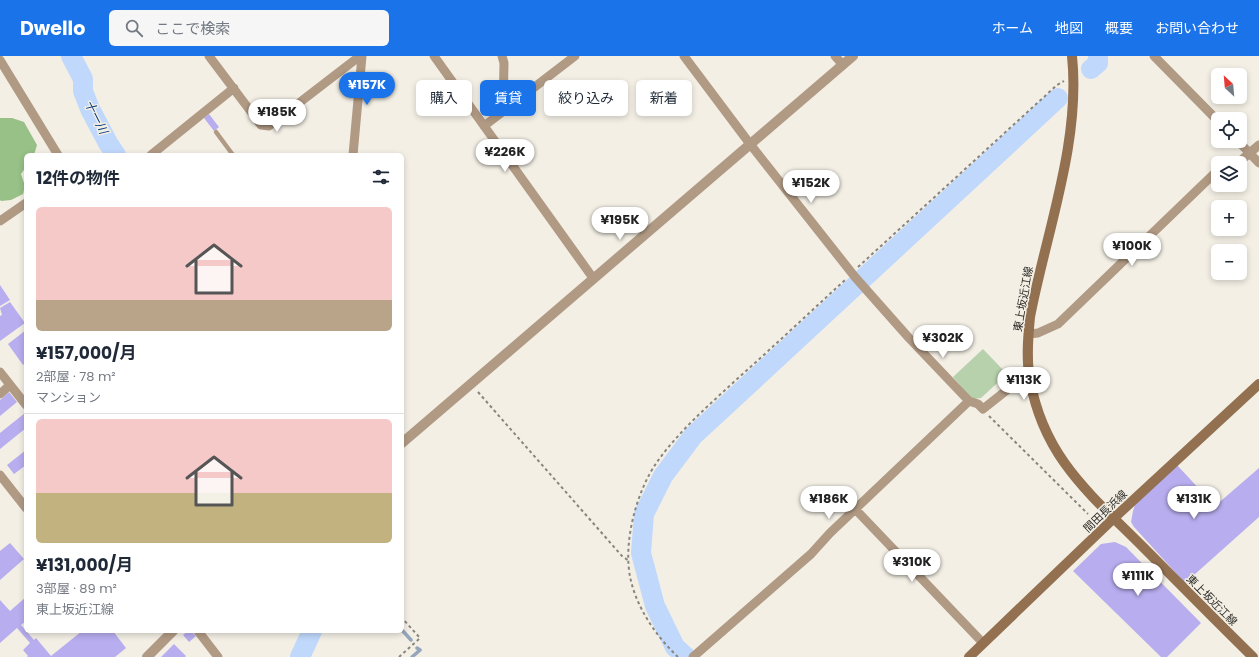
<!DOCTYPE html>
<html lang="ja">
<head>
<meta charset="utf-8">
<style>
	body { margin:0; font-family:Poppins,"Noto Sans JP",sans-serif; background:#f6f6f7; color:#1f2937; height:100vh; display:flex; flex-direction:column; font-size:15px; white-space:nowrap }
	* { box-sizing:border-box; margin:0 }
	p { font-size:13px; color:#747a83 }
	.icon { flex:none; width:22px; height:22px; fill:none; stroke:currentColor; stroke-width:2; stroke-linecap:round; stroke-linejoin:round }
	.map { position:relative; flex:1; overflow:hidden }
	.details { position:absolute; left:24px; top:97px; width:380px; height:480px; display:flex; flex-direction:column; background:#fff; border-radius:6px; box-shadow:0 2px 6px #0003 }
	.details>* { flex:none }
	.hud { position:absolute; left:416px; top:24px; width:380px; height:36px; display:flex; gap:8px }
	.needle { width:26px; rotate:334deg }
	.tools { position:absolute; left:1211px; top:12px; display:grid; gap:8px }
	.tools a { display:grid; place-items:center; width:36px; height:36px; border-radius:6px; background:#fff; box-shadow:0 2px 6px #0003; font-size:20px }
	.price { position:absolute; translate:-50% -34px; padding:0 9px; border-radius:14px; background:#fff; color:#222; font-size:13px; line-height:26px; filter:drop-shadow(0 1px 2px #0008) }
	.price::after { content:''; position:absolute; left:50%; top:24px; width:12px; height:9px; margin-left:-6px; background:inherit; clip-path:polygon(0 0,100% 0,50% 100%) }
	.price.current { background:#1a73e8; color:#fff }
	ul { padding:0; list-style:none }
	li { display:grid; align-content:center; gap:8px; height:212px; padding:0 12px }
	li+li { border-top:1px solid #e0e1e3 }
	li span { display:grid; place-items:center; height:124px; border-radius:6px; color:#555 }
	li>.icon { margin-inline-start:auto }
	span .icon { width:72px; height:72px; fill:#fffc; stroke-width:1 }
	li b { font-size:17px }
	h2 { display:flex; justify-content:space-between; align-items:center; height:48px; padding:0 12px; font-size:17px }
	.pill { padding:0 14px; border-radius:6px; background:#fff; box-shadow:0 2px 6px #0003; font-size:14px; line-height:36px }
	.pill.current { background:#1a73e8; color:#fff }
	header { display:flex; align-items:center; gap:24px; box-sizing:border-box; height:56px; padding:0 20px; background:#1a73e8; color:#fff }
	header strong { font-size:19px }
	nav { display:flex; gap:22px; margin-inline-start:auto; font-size:14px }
	.search { width:280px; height:36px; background:#f6f6f7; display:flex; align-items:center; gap:10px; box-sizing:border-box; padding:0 14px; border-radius:6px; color:#747a83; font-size:15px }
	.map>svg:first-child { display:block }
	.green { fill:#b6d1ab }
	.forest { fill:#97c186 }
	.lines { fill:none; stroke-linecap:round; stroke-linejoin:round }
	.stream { stroke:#94a5bc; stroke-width:3.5 }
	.river { stroke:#c0d8fb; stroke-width:20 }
	.building { fill:#b8adee }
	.path { stroke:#88857f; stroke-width:2; stroke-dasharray:3 3; stroke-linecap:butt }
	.service { stroke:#b19a84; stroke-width:4.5 }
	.minor { stroke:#b19a84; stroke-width:9 }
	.tertiary { stroke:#b19a84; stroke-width:10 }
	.secondary { stroke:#927050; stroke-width:10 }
	.labels { text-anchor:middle; stroke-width:3; stroke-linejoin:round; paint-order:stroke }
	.street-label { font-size:11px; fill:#2f2d29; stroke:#f3efe5 }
	.water-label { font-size:12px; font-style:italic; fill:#043879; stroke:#f3efe5 }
</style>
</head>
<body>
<header>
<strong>Dwello</strong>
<div class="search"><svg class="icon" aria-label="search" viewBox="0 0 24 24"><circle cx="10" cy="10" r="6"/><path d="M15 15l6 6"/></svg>ここで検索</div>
<nav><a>ホーム</a><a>地図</a><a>概要</a><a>お問い合わせ</a></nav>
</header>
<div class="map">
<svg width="1259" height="601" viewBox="0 0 1259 601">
	<rect width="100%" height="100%" fill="#f3efe5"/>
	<path class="green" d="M983,293L1007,318L981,342L972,343L953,321Z"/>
	<path class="forest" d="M0,62H12L24,66L37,89L34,99H26V111L21,118L25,130L23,138L11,144L1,145L0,144Z"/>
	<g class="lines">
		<path class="stream" d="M402,574L411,584
			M412,601L420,594L417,592"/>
		<path class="river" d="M71,0L83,23V35L90,53L108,87L116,99
			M1091,13L1098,7V0
			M300,601L312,575
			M686,601L675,591L655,550L641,497L644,458L663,420L693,380L1058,42"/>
	</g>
	<path class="building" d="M209,58L219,71L214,75L204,62Z
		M0,229L10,244L0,250Z
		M10,246L25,267L0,285V260L2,259L0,252Z
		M26,274V306L23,309L8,288Z
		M9,336L17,346L0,360V344Z
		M25,357L26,372L0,393V377Z
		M26,394V409L14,418L7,409Z
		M1177,409L1215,450L1259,412V461L1185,527L1134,471L1131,466L1133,455L1135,449Z
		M1115,486L1126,491L1201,567L1167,601H1161L1073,515L1101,488Z
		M10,487L24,503L0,524V495Z
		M26,541V565L21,569L34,584L36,582L51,600L82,575H113L126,592L115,601H27L28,600L23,594L30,587L17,572L0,587V544L10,555Z
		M188,575H191L196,580L189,586L183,579Z
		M174,588L186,600L185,601H161Z"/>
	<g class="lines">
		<path class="path" d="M858,211L1057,29L1064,25
			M478,336L622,500L629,505
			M989,360L1088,458
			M399,601L420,582L402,562
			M678,601C657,581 638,554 631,525C622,489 636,436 657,406C679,375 708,350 736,324C773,291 809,257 845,224"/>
		<path class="service" d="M216,76L233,99"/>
		<path class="minor" d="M209,0L261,69L269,70L360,0
			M434,0L593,222
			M502,0L504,7L503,55
			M684,0L750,88L855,221L909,282L969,345L978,348L983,353L1017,326L1029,323
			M835,0L843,9
			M1154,0L1218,65
			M0,4L58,99
			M484,70L575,0
			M1238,85L1259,107
			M151,99L234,32
			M353,99L362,0
			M1238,107L1259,89
			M0,165L26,147
			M1029,278L1038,277L1058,268L1218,114
			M0,316L26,349
			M0,338L10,329
			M0,419L26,452
			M855,453L983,587
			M198,575L218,601
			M693,601L811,498L830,477L969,345"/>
		<path class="tertiary" d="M402,387L853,0
			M147,601L173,575"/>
		<path class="secondary" d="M1072,0C1081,86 1046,177 1030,261C1028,281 1026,304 1030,324C1044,402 1090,438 1143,491C1180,528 1216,565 1253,601
			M969,601L1114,462L1259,328"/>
	</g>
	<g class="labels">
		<g class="street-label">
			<text transform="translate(1023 243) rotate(-80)" y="4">東上坂近江線</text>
			<text transform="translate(1105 455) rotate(-44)" y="4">間田長浜線</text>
			<text transform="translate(1212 544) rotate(45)" y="4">東上坂近江線</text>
		</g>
		<g class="water-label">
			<text transform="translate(96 61) rotate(63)" y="4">十一川</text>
		</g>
	</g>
</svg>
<div class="tools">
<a><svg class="needle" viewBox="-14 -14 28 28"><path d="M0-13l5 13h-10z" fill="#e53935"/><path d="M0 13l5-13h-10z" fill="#747a83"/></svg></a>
<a><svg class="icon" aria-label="locate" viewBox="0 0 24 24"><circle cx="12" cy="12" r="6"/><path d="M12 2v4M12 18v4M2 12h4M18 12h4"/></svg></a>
<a><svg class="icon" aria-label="layers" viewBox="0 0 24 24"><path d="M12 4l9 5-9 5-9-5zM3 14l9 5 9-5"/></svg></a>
<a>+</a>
<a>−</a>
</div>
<b class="price current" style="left:367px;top:50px">¥157K</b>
<b class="price" style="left:277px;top:77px">¥185K</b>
<b class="price" style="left:505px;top:117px">¥226K</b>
<b class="price" style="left:811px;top:148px">¥152K</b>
<b class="price" style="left:620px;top:185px">¥195K</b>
<b class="price" style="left:1132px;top:211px">¥100K</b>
<b class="price" style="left:943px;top:303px">¥302K</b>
<b class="price" style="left:1024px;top:345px">¥113K</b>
<b class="price" style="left:829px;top:464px">¥186K</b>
<b class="price" style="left:1194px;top:464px">¥131K</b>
<b class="price" style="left:912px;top:527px">¥310K</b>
<b class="price" style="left:1138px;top:541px">¥111K</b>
<div class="hud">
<a class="pill">購入</a>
<a class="pill current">賃貸</a>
<a class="pill">絞り込み</a>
<a class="pill">新着</a>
</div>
<section class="details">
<h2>12件の物件<svg class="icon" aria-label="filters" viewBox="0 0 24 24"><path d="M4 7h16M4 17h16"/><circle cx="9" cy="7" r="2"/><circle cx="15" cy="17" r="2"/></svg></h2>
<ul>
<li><span style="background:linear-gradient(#f6c9c9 75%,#b9a48a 0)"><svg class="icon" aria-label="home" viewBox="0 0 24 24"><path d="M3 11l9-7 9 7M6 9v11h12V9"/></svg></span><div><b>¥157,000/月</b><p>2部屋 · 78 m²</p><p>マンション</p></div></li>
<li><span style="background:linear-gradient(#f6c9c9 60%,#c2b280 0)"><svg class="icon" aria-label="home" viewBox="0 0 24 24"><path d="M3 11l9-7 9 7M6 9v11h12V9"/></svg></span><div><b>¥131,000/月</b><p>3部屋 · 89 m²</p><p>東上坂近江線</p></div></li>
</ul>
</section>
</div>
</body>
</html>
